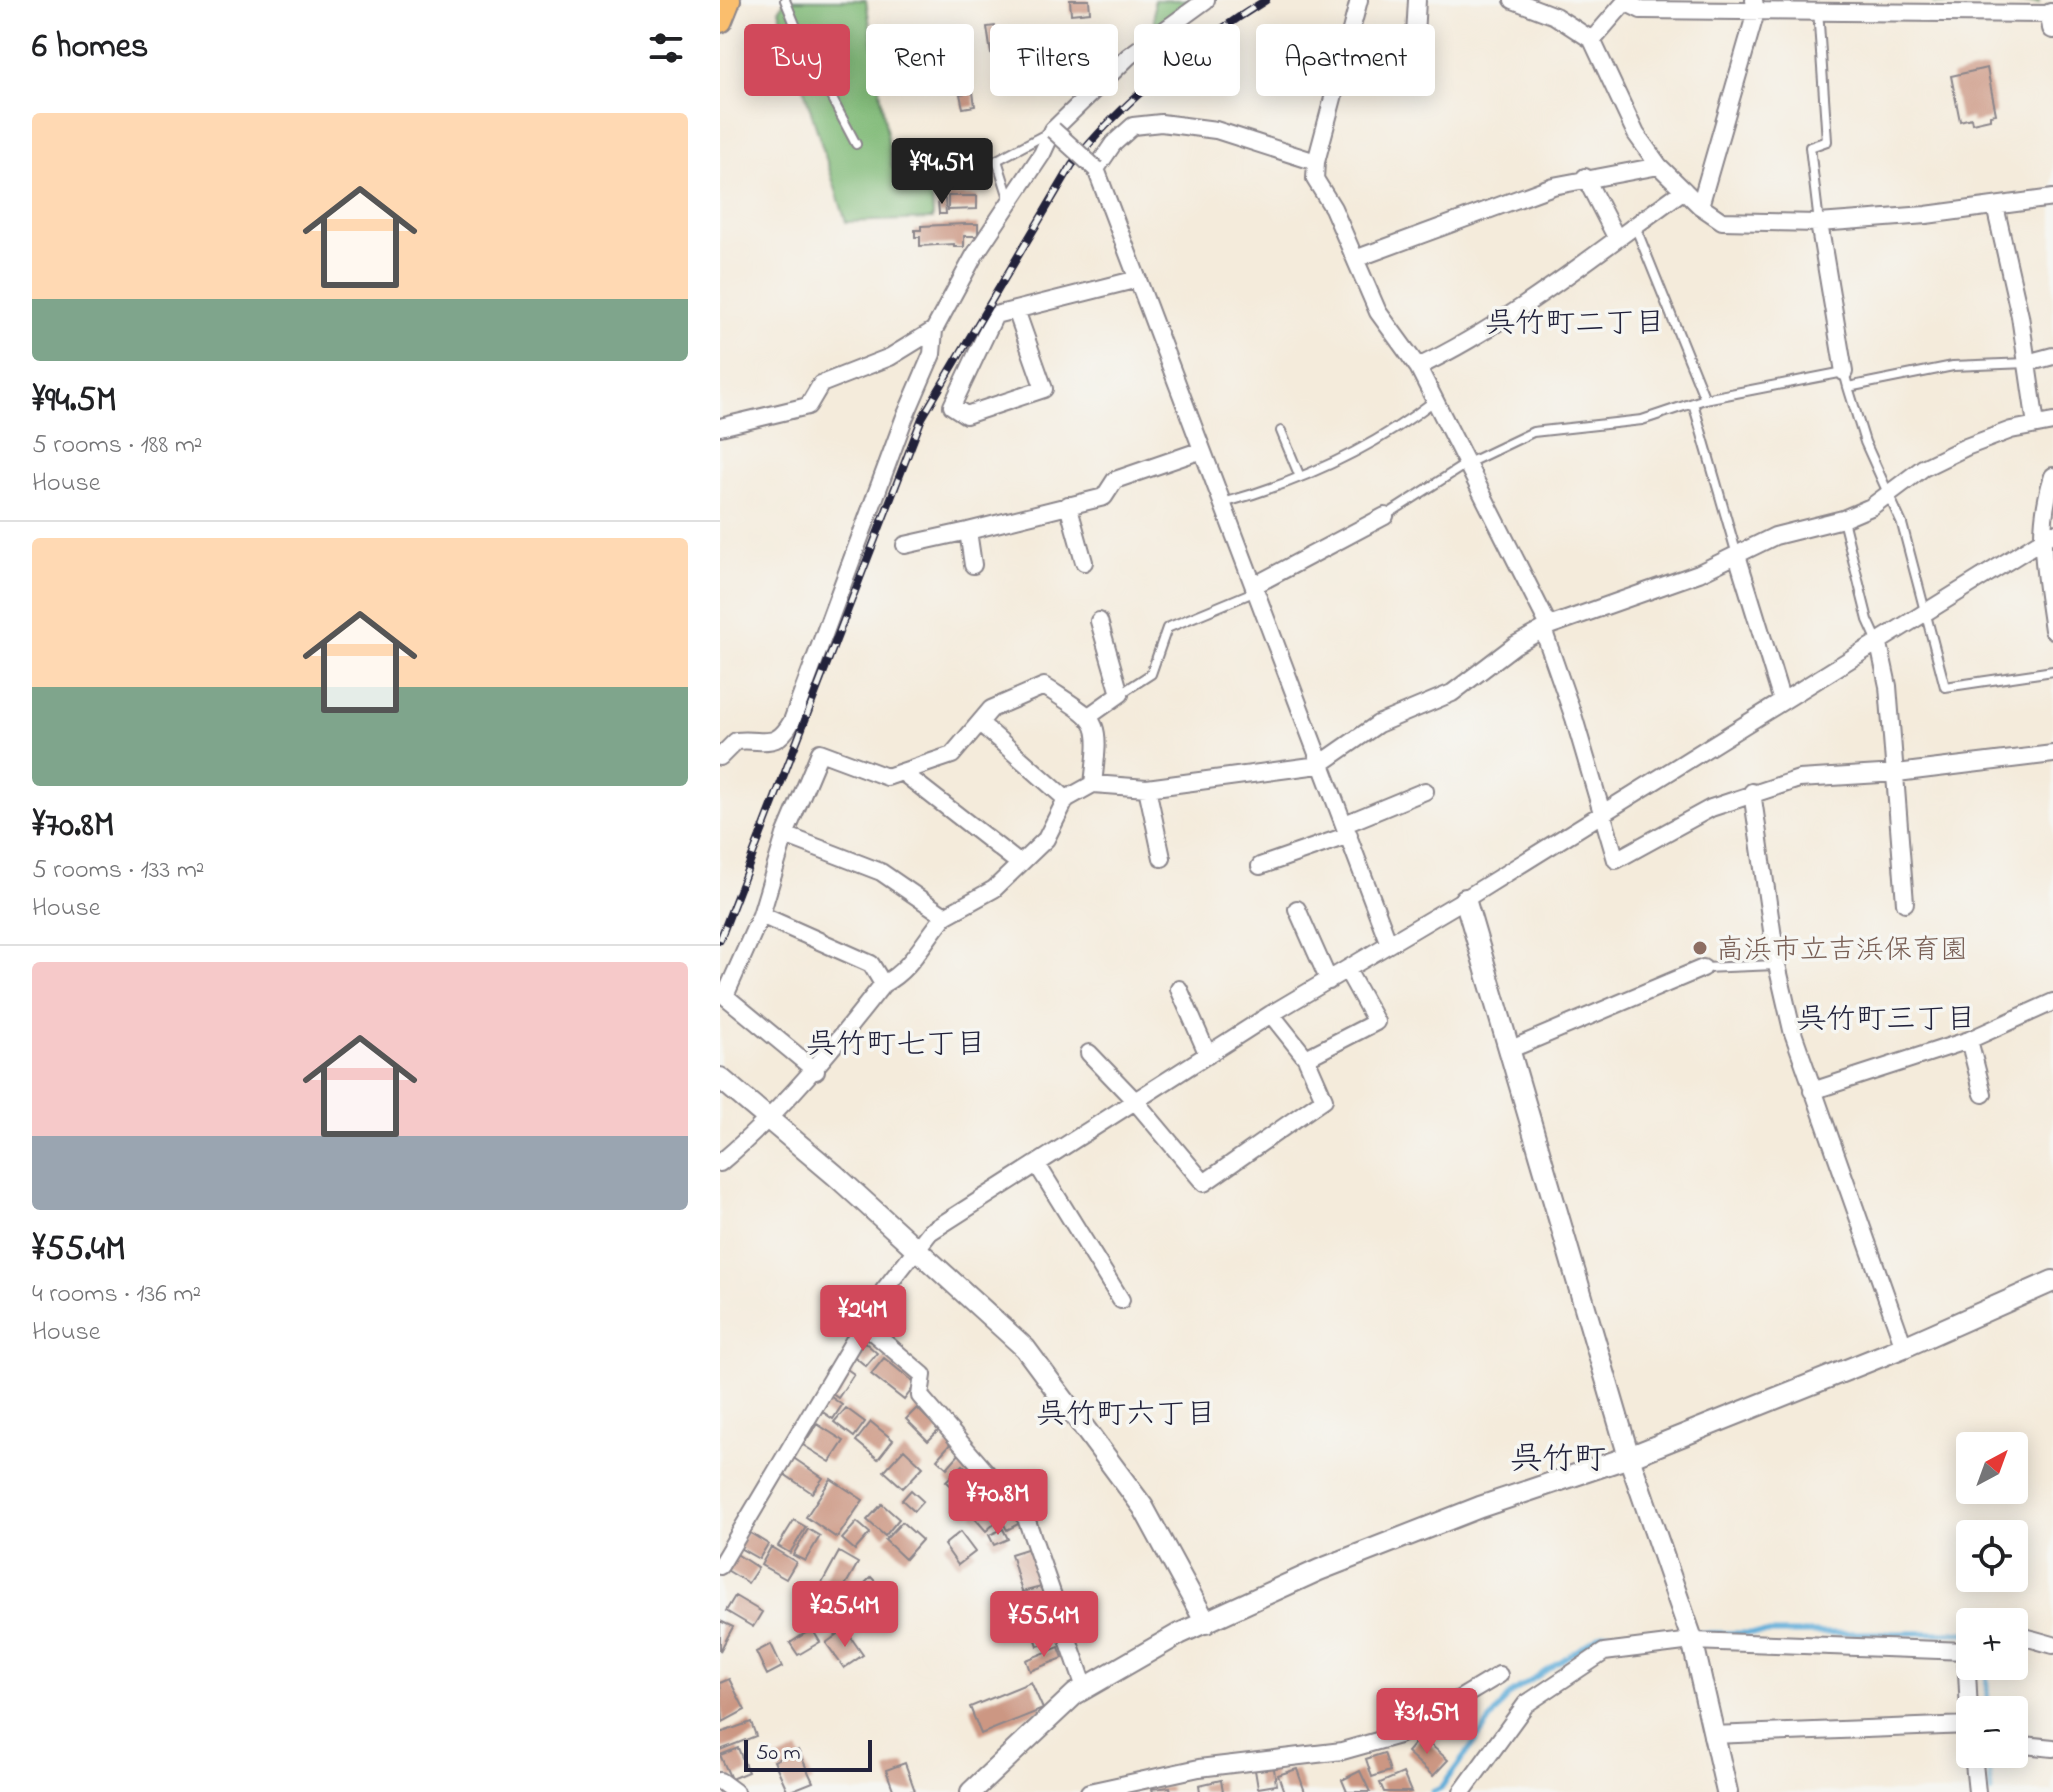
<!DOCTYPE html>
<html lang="en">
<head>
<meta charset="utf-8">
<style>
	body { margin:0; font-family:"Indie Flower","Klee One",sans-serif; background:#f6f6f6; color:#202124; height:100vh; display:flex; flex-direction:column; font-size:30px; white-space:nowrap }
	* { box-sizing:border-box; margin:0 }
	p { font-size:26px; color:#757577 }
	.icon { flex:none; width:44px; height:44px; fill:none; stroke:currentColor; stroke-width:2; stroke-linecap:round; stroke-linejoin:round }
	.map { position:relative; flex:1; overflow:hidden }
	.sheet { display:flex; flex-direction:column; background:#fff; width:720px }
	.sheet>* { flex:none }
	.hud { position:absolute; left:24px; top:24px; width:760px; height:72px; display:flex; gap:16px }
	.needle { width:52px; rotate:41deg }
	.tools { position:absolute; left:1236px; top:1432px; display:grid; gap:16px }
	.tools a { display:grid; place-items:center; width:72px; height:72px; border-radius:8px; background:#fff; box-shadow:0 4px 20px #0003; font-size:40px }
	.scale { position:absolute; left:24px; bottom:20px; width:128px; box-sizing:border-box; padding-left:8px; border:4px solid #22223b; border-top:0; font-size:22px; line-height:28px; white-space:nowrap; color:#22223b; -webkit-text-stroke:6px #f6f6f2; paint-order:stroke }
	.price { position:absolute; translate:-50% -68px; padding:0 18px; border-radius:8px; background:#d1495b; color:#fff; font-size:26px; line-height:52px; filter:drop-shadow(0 2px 4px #0008) }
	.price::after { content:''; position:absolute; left:50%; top:48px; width:24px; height:18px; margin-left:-12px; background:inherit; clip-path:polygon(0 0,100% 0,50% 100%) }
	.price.on { background:#222; color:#fff }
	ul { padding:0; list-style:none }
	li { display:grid; align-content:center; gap:16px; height:424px; padding:0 32px }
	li+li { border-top:2px solid #e0e0e0 }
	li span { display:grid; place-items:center; height:248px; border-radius:8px; color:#555 }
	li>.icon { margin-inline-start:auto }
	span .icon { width:144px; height:144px; fill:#fffc; stroke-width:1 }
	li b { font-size:34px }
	h2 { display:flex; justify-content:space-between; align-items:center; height:96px; padding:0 32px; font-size:34px }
	.chip { padding:0 28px; border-radius:8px; background:#fff; box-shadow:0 4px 20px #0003; font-size:28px; line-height:72px }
	.chip.on { background:#d1495b; color:#fff }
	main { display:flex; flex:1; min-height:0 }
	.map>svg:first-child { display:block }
	.green { fill:#a4dc8f; stroke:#637f65; stroke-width:2 }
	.forest { fill:#83bc7a; stroke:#526f5a; stroke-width:2 }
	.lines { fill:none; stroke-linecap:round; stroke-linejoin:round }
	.stream { stroke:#60add9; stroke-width:5 }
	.building { fill:#cc9783 }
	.service-casing { stroke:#8b868b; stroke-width:12 }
	.minor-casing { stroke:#8b868b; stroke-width:20 }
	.tertiary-casing { stroke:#8b868b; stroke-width:24 }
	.primary-casing { stroke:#8b868b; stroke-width:28 }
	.service { stroke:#fff; stroke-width:8 }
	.minor { stroke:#fff; stroke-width:16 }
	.tertiary { stroke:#fff; stroke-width:20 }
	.primary { stroke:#fabe6d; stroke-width:24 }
	.rail-casing { stroke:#22223b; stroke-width:8 }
	.rail { stroke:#f6f6f2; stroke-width:5; stroke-dasharray:15; stroke-linecap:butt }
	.minor-bridge-casing { stroke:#8b868b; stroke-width:20; stroke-linecap:butt }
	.minor-bridge { stroke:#fff; stroke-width:16 }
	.education-dot { fill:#8d6e63; stroke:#f6f6f2; stroke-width:3 }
	.labels { text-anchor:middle; stroke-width:7; stroke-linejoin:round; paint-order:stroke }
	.education-label { font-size:28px; fill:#785e54; stroke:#f6f6f2; text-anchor:start }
	.neighbourhood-label { font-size:30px; fill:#22223b; stroke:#f6f6f2 }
	.quarter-label { font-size:32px; fill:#22223b; stroke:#f6f6f2 }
</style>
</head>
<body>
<main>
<section class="sheet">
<h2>6 homes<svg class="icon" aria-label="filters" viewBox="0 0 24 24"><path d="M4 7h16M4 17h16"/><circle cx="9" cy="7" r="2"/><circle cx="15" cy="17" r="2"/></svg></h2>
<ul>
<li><span style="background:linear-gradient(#ffd9b3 75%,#7fa58c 0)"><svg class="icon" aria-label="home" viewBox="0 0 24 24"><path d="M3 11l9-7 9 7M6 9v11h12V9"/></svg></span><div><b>¥94.5M</b><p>5 rooms · 188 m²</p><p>House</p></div></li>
<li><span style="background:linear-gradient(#ffd9b3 60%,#7fa58c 0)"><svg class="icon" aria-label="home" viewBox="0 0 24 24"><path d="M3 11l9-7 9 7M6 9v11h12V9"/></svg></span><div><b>¥70.8M</b><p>5 rooms · 133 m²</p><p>House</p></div></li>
<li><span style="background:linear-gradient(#f6c9c9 70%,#9aa5b1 0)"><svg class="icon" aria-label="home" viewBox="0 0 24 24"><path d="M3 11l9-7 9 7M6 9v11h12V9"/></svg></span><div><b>¥55.4M</b><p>4 rooms · 136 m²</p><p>House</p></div></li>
</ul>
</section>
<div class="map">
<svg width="1333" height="1792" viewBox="0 0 1333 1792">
	<rect width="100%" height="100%" fill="#f6f6f2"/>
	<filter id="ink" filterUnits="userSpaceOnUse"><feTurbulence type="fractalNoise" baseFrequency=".0125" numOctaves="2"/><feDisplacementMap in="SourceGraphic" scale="16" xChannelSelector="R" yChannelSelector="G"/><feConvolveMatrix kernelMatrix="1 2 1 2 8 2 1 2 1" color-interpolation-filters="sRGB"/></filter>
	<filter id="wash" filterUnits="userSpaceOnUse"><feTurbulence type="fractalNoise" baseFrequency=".006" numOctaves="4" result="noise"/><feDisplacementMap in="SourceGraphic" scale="32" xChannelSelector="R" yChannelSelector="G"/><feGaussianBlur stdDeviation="1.8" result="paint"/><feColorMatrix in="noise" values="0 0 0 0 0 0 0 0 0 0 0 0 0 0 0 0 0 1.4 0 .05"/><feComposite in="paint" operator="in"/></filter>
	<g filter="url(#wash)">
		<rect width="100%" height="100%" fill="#f4ebdb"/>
		<path class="green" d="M1213,0H1319V3L1214,4Z"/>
		<path class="forest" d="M65,0H146L172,167L190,186L212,195L213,219L126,222L59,10Z
			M434,0H470L434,26Z"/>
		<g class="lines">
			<path class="stream" d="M975,1633H1250
				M1266,1666L1268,1710
				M1269,1754L1271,1792
				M712,1792L721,1788L789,1695L877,1637L885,1633H965"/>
		</g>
		<g id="blocks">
			<path class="building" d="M350,0H369L370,12L351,14Z
				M275,26L279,53L271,54L267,27Z
				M364,47L375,49V56L363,55Z
				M1267,68L1276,114L1270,115V119L1252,123L1251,118L1240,121L1231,76Z
				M253,92L255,106L243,108L240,94Z
				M228,196H257V209L228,210Z
				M218,199H225L226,214H219Z
				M245,224H258V236H244V247H234V244L200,246V237H195V230H201V226Z
				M141,1339L157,1353L146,1366L130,1353Z
				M164,1358L196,1384L184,1400L151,1374Z
				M124,1367L134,1374L118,1398L108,1391Z
				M107,1394L122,1405L113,1419L97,1408Z
				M126,1408L145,1422L134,1437L114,1422Z
				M197,1408L219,1430L208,1441L186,1419Z
				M151,1422L173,1440L158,1459L136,1441Z
				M97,1424L124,1441L110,1462L83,1445Z
				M231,1443L241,1452L227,1468L217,1459Z
				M184,1449L203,1467L183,1488L164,1471Z
				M72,1457L103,1478L92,1493L61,1472Z
				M243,1465L261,1483L245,1499L226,1481Z
				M111,1479L143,1500L117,1538L86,1517Z
				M191,1490L203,1501L194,1511L182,1500Z
				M278,1493L291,1509L266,1531L252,1515Z
				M162,1504L179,1519L165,1536L147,1520Z
				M294,1513L300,1523L287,1530L282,1521Z
				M74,1520L86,1527L70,1553L58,1546Z
				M137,1522L150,1533L135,1550L122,1539Z
				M182,1522L202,1540L185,1559L165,1540Z
				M88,1529L100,1536L85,1561L73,1555Z
				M283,1529L288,1539L274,1545L269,1535Z
				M27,1531L48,1544L39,1559L18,1547Z
				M240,1532L255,1552L238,1565L224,1545Z
				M51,1547L76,1562L66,1579L41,1565Z
				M313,1547L325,1586L302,1592L291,1554Z
				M119,1552L138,1563L119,1596L101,1585Z
				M15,1553L38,1568L28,1583L5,1569Z
				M151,1577L163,1590L140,1613L128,1600Z
				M15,1596L42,1612L33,1627L6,1611Z
				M328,1609L338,1639L318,1646L308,1615Z
				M0,1621L13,1627L0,1651Z
				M92,1629L100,1642L78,1655L70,1643Z
				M125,1629L143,1655L124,1668L106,1643Z
				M51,1644L62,1667L47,1675L36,1652Z
				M339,1647L343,1658L310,1671L306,1660Z
				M9,1679L25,1710L3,1722L0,1683Z
				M311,1682L323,1709L261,1734L250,1707Z
				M31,1722L36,1736L0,1750V1733Z
				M701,1736L728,1760L713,1776L687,1752Z
				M18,1748L28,1772L11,1779L0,1755Z
				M78,1750L93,1782L68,1792L54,1761Z
				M664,1753L670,1771L652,1777L646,1759Z
				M185,1763L195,1791L174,1792L166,1770Z
				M554,1768L556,1785L538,1788L535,1770Z
				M577,1769L585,1792H564L558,1775Z
				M640,1771L650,1792H627L622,1780Z
				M683,1773L691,1792H664L660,1783Z
				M501,1780L503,1792H480L479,1785Z
				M450,1787L451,1792H433L432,1789Z"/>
		</g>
	</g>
	<g filter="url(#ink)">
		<use href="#blocks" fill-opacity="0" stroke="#8b868b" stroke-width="2"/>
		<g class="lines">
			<g class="service-casing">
				<path id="service" d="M65,0L83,44L136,144
					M1098,9L1107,141L1090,147L1099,223
					M289,198L277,160L328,133
					M915,226L985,399
					M1128,387L1145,442L1182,524L1225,687L1333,671
					M973,403L1017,555
					M561,431L580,477
					M503,503C580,482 652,449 714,401
					M665,516L746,464L813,432L922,420L985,399L1124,372L1128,387L1233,366L1307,363
					M1123,520L1148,620L1159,644
					M400,694L431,674L447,628L536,591
					M983,968L1056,965"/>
			</g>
			<g class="minor-casing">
				<path id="minor" d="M639,0L596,162L595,179L613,208L658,312L698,367L829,626
					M793,0L835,16L872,40L916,134L939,166L980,206L1002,221L1099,223L1206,215L1333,198
					M695,36L697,0
					M872,40L905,2L921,10L1333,14
					M596,162L496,130L441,123L413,126L393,144L376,169L669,944
					M865,177L896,237
					M980,206L1036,12L1034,0
					M1275,206L1300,316L1316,425
					M1099,223L1124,372
					M635,259L833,186L939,166
					M296,310L324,389L246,415L232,406L275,315L418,279
					M1307,363L1333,356
					M698,367C794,321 877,252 964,190
					M0,427L88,406L101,384L170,357L214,330L254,256L322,154L333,130L409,56L486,0
					M1333,476C1315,532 1325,572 1333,630
					M348,505L364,562
					M248,531L384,497L395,480L482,450
					M185,545L248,531L253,565
					M1017,555L1062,701
					M535,585L665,516
					M823,629L854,718L896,860L991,808L1079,779L1177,773L1333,754
					M1159,644L1168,686L1185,903
					M369,716L400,694L379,621
					M0,757L16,741C45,738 55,751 72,721L184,419L212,354L214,330
					M182,772L300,864
					M373,784L427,788L599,765L658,724L732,693L795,645L829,626L979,573L1055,536L1123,519L1151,507L1203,468L1246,447L1291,430L1333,422
					M427,788L442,858
					M1032,792L1057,965L1072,1030L1184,1347
					M625,824L705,791
					M65,835L161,872L225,916L274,889L326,839L346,799
					M540,866L629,835
					M577,909L609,981
					M41,915L65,835L100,752L167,777L232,755L271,709L324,686C380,723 381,716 373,784L346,799L260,723
					M163,984C191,970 204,940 225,916
					M459,989L488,1055
					M551,1014L586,1058
					M1249,1040L1263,1094
					M791,1049L983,968
					M369,1053L416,1102L484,1183L604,1099L586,1058L656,1022L627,970
					M1092,1091L1249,1040L1333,1002
					M0,1163C63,1110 112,1049 163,984L151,964L41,915L5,996L96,1071
					M318,1166L401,1300
					M143,1324L203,1375L200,1396L306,1518L365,1688
					M0,1566L164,1290L210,1232L551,1014L745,899L1333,533
					M1294,1634L1333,1645
					M992,1735L1249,1725
					M1294,1744L1333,1748
					M1253,1754L1257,1792
					M0,1781L15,1792
					M369,1792L479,1768L622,1751L679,1735L779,1675
					M742,1792L806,1704L884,1652L972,1641L1246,1651L1250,1732"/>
			</g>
			<g class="tertiary-casing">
				<path id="tertiary" d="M1331,14L1333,28
					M745,899L909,1457L972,1639L1007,1792
					M0,1078L115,1175L305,1348L423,1507L486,1623
					M251,1792L355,1694L459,1634L599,1570L760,1507L909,1457L1184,1347L1333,1281"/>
			</g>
			<g class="primary-casing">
				<path id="primary" d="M0,20L8,0"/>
			</g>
			<use href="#service" class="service"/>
			<use href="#minor" class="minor"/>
			<use href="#tertiary" class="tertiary"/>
			<use href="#primary" class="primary"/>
			<g class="rail-casing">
				<path id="rail" d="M0,940L202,418L352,165C400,102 479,41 546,0"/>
			</g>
			<use href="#rail" class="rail"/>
			<g class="minor-bridge-casing">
				<path id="minor-bridge" d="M333,130L376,169"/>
			</g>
			<use href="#minor-bridge" class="minor-bridge"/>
		</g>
	</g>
	<circle class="education-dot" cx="980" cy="948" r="8"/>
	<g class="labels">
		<g class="education-label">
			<text x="996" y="958">高浜市立吉浜保育園</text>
		</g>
		<g class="neighbourhood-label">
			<text x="855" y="332">呉竹町二丁目</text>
			<text x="1166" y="1028">呉竹町三丁目</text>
			<text x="176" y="1053">呉竹町七丁目</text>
			<text x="406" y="1423">呉竹町六丁目</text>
		</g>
		<g class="quarter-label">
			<text x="838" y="1468">呉竹町</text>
		</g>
	</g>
</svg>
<div class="tools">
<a><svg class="needle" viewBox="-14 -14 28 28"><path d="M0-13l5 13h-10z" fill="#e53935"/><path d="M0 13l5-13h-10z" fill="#757577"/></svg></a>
<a><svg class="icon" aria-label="locate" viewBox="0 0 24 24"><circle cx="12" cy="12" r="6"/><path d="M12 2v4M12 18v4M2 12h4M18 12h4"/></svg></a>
<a>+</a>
<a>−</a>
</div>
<div class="scale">50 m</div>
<b class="price on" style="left:222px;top:206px">¥94.5M</b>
<b class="price" style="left:143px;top:1353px">¥24M</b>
<b class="price" style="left:278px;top:1537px">¥70.8M</b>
<b class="price" style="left:125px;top:1649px">¥25.4M</b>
<b class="price" style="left:324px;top:1659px">¥55.4M</b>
<b class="price" style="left:707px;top:1756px">¥31.5M</b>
<div class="hud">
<a class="chip on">Buy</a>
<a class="chip">Rent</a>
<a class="chip">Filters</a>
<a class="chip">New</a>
<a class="chip">Apartment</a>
</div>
</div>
</main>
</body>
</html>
